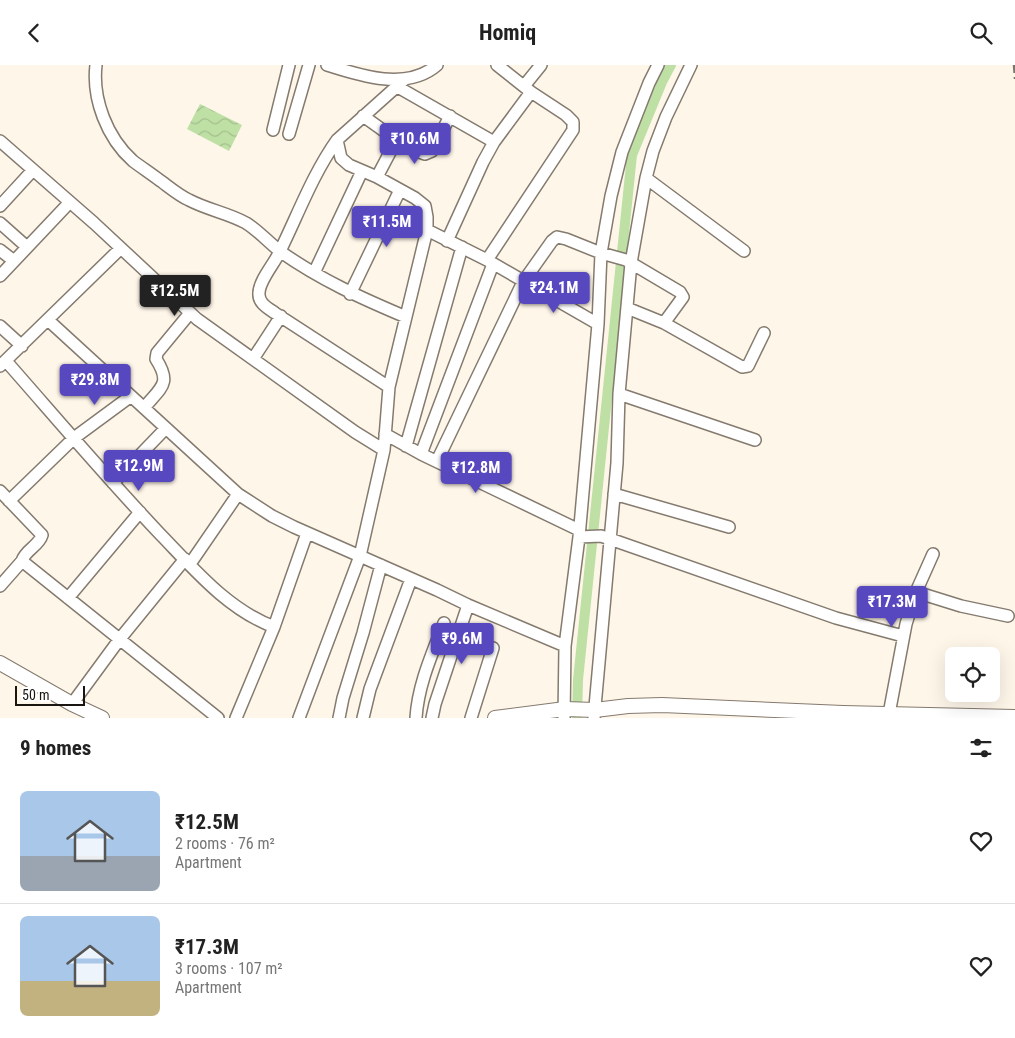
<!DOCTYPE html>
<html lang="en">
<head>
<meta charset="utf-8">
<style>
	body { margin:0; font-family:"Roboto Condensed",sans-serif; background:#f6f6f6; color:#222; height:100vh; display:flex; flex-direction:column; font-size:19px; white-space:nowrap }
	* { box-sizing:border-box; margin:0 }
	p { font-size:16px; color:#767676 }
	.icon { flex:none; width:28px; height:28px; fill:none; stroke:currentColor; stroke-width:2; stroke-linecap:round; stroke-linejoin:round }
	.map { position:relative; height:653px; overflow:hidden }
	.drawer { display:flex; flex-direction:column; background:#fff; flex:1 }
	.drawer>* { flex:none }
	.controls { position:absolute; left:945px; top:582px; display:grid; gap:10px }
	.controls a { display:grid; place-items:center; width:55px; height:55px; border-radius:8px; background:#fff; box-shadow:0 5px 20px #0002; font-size:25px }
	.scale { position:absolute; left:15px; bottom:12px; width:70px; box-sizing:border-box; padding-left:5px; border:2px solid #191510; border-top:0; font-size:14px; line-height:18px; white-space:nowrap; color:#191510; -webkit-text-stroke:4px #fff; paint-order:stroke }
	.price { position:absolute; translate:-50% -42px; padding:0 11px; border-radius:5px; background:#5848c0; color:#fff; font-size:16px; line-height:32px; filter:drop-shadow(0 1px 2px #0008) }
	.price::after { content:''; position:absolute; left:50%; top:30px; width:15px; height:11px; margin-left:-8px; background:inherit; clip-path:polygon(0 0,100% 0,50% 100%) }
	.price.active { background:#222; color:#fff }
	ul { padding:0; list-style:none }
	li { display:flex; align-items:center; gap:15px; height:125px; padding:0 20px }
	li+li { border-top:1px solid #e0e0e0 }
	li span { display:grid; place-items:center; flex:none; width:140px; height:100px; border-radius:8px; color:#555 }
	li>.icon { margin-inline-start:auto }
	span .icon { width:60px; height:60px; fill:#fffc; stroke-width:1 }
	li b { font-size:21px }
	h2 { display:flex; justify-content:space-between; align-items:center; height:60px; padding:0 20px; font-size:21px }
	header { display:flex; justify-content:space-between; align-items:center; height:65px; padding:0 20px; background:#fff; font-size:22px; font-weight:700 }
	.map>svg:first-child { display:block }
	.water { fill:url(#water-waves) }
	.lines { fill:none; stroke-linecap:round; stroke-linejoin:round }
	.canal { stroke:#bee0a5; stroke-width:10 }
	.minor-casing { stroke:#847a6e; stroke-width:14 }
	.tertiary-casing { stroke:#847a6e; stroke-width:16 }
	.minor { stroke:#fff; stroke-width:11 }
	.tertiary { stroke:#fff; stroke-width:14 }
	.rail { stroke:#7c766e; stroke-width:2.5; stroke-dasharray:8 4; stroke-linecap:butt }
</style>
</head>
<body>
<header><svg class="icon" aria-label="back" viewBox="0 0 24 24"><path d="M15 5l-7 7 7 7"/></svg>Homiq<svg class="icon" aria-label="search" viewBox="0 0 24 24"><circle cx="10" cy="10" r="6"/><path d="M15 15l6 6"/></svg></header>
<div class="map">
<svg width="1015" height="653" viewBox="0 0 1015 653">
	<defs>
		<pattern id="water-waves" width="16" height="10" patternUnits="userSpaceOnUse" patternTransform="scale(1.25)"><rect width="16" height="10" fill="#bee0a5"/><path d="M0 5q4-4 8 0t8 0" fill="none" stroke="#a3bf8d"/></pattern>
	</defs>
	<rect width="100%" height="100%" fill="#fff6ea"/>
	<path class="water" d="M200,39L242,60L229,86L187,64Z"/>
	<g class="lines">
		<path class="canal" d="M577,653L578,615L632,90L662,17L671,0"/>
		<g class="minor-casing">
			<path id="minor" d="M96,0C92,34 107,73 133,96C141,102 150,108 158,114C168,121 178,130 189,135C208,145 228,148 246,158C259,166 269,178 281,187C321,215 361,233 406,252
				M327,0C361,11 407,26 437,0
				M396,21L494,77
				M524,21L541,0
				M363,51C382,64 403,82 425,89L432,86L450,51
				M273,65L289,0
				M289,69L309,0
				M337,75C313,109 299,147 281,184C276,197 259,215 259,228C258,238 268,243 275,248L389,322
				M0,76L94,158L197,254L355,367L384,385
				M377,112L397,74
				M646,113L744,186
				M0,141L33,105
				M0,158L27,182
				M427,165L487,195L598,259
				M447,176L483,97L494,77L531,27
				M0,185L14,196
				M487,195L573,65V57L566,50L531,27L497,0
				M314,208L362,106
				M0,211L70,137
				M350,229L400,125
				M627,243L664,258L742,302L748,301L764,268
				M48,255L238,429L272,451L294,462L437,525L468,540L565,581
				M0,261L22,281
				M253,294L281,251
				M6,296C57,354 107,413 160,469C194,504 227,544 274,562
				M0,301L121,183
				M619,329L755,375
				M144,343C161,322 172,319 156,294L157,288L190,248
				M385,369L421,389L579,465
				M406,381L462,182
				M421,389L493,199
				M437,396L523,217L552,176L557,172L566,174L601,188L626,195L680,227L683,232L664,258
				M113,418L166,363
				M0,426L42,470C39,481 25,485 22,496L218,653
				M614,429L729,462
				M9,436L74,373L131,331
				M579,472L601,471L610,474L836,553L903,571
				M190,499L238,429
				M0,521L22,496
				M916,527L961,541L1008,551
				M68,533L140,447
				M72,639L119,575L185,494
				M889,649L906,559L916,527L933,489
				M236,653L274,562L307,468
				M299,653L360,491L384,385L389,322L427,165V152L425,141L415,133L377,112L349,100L341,93L337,75L404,15
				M339,653L343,633L363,568L381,500
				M363,653L370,624L411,514
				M416,653C418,620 432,589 444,558
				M432,653L435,639L468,540
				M471,653L493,583
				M564,653L565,581L579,472L598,259L601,188L611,131L622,87L649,18L658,0
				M594,653L617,398L619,329L631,198L646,113L653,86L666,52L691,0"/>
		</g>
		<g class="tertiary-casing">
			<path id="tertiary" d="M0,598L72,639L102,653
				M495,653L565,644L595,645L628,641L662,640L843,648L1015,652"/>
		</g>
		<use href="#minor" class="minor"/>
		<use href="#tertiary" class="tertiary"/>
		<path class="rail" d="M1014,0L1015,14"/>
	</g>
</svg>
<div class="controls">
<a><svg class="icon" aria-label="locate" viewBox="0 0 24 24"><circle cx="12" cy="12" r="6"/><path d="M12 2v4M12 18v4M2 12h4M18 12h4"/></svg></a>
</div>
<div class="scale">50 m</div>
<b class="price" style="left:415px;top:100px">₹10.6M</b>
<b class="price" style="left:387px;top:183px">₹11.5M</b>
<b class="price" style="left:554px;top:249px">₹24.1M</b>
<b class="price active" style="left:175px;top:252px">₹12.5M</b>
<b class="price" style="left:95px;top:341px">₹29.8M</b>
<b class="price" style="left:139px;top:427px">₹12.9M</b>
<b class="price" style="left:476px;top:429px">₹12.8M</b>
<b class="price" style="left:892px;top:563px">₹17.3M</b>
<b class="price" style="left:462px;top:600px">₹9.6M</b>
</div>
<section class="drawer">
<h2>9 homes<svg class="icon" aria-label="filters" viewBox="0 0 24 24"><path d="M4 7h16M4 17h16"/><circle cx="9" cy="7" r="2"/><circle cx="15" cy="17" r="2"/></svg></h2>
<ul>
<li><span style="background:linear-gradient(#a9c7e8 65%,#9aa5b1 0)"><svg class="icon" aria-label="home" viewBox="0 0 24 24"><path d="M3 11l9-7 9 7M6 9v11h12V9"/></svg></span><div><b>₹12.5M</b><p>2 rooms · 76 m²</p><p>Apartment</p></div><svg class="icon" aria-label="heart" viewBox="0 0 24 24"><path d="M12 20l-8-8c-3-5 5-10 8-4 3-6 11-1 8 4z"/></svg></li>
<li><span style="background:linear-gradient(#a9c7e8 65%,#c2b280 0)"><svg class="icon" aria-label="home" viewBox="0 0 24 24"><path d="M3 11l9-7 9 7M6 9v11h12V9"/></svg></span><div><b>₹17.3M</b><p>3 rooms · 107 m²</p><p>Apartment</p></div><svg class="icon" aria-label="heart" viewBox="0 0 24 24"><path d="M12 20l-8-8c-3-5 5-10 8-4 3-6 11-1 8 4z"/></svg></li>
</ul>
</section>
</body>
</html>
